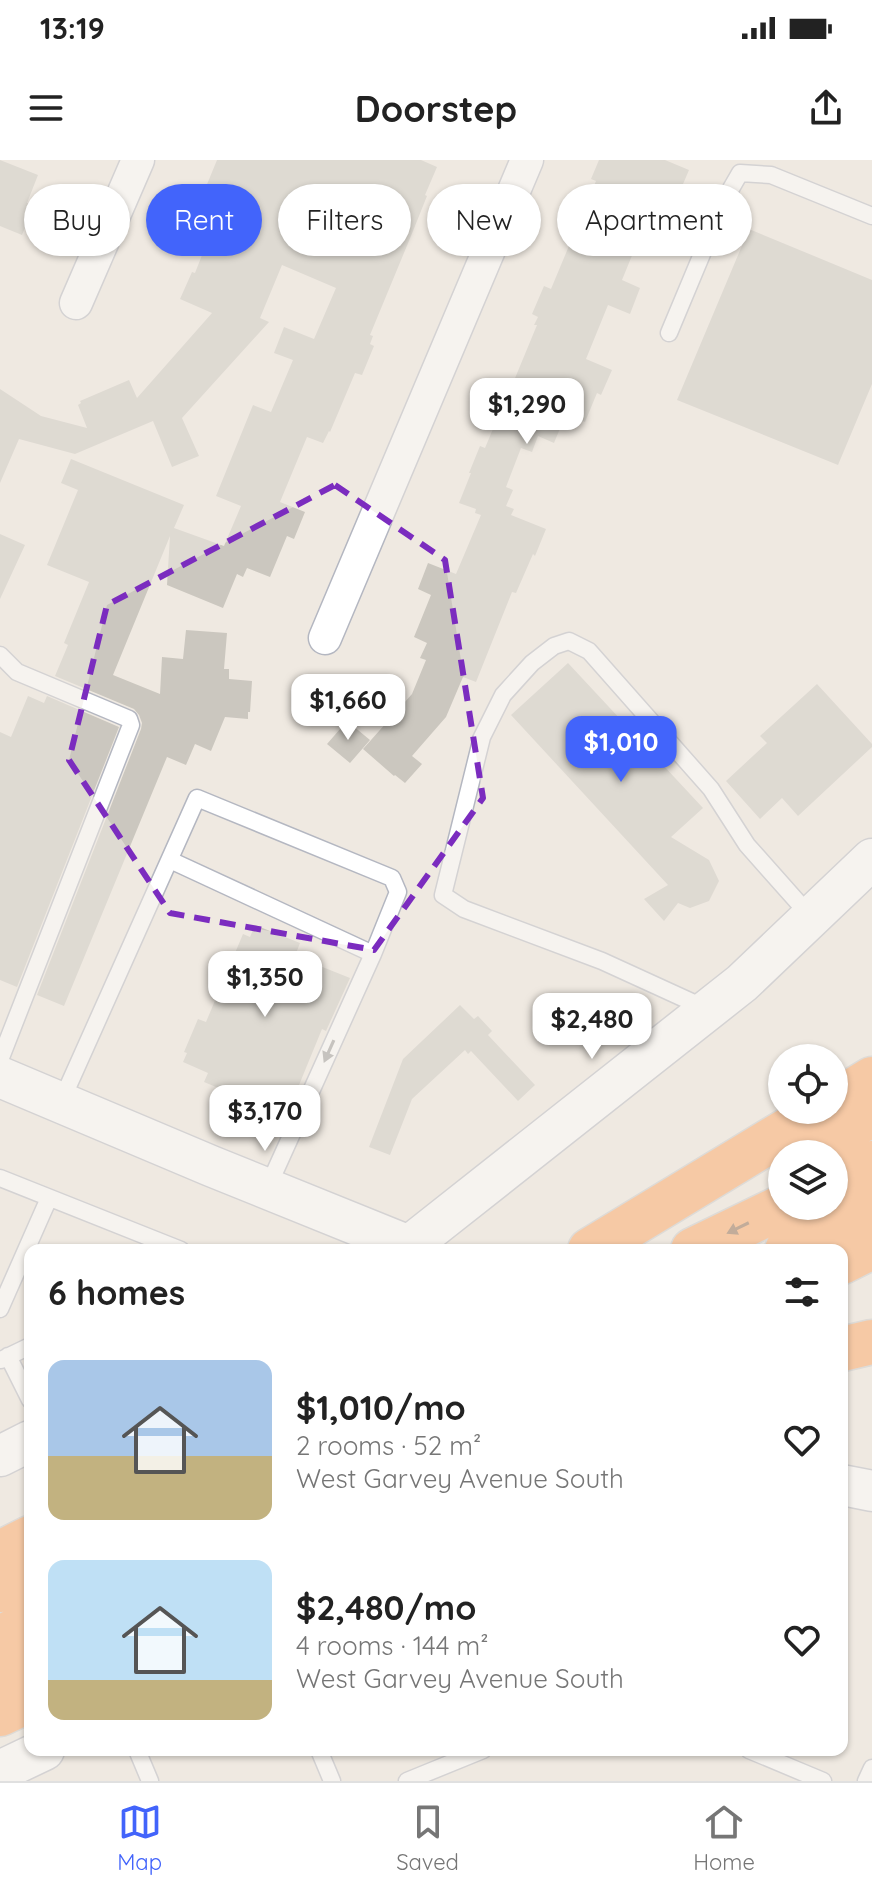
<!DOCTYPE html>
<html lang="en">
<head>
<meta charset="utf-8">
<style>
	body { margin:0; font-family:Quicksand,sans-serif; background:#f6f6f6; color:#222; height:100vh; display:flex; flex-direction:column; font-size:30px; white-space:nowrap }
	* { box-sizing:border-box; margin:0 }
	p { font-size:26px; color:#767676 }
	.icon { flex:none; width:44px; height:44px; fill:none; stroke:currentColor; stroke-width:2; stroke-linecap:round; stroke-linejoin:round }
	.map { position:relative; flex:1; overflow:hidden }
	.panel { position:absolute; left:24px; top:1084px; width:824px; height:512px; display:flex; flex-direction:column; background:#fff; border-radius:16px; box-shadow:0 2px 6px #0004 }
	.panel>* { flex:none }
	.guide { position:absolute; left:24px; top:24px; width:824px; height:72px; display:flex; gap:16px }
	.tools { position:absolute; left:768px; top:884px; display:grid; gap:16px }
	.tools a { display:grid; place-items:center; width:80px; height:80px; border-radius:50%; background:#fff; box-shadow:0 2px 6px #0004; font-size:40px }
	.price { position:absolute; translate:-50% -68px; padding:0 18px; border-radius:16px; background:#fff; color:#222; font-size:26px; line-height:52px; filter:drop-shadow(0 2px 4px #0008) }
	.price::after { content:''; position:absolute; left:50%; top:48px; width:24px; height:18px; margin-left:-12px; background:inherit; clip-path:polygon(0 0,100% 0,50% 100%) }
	.price.active { background:#4264fb; color:#fff }
	ul { padding:0; list-style:none }
	li { display:flex; align-items:center; gap:24px; height:200px; padding:0 24px }
	li span { display:grid; place-items:center; flex:none; width:224px; height:160px; border-radius:16px; color:#555 }
	li>.icon { margin-inline-start:auto }
	span .icon { width:96px; height:96px; fill:#fffc; stroke-width:1 }
	li b { font-size:34px }
	h2 { display:flex; justify-content:space-between; align-items:center; height:96px; padding:0 24px; font-size:34px }
	.pill { padding:0 28px; border-radius:36px; background:#fff; box-shadow:0 2px 6px #0004; font-size:28px; line-height:72px }
	.pill.active { background:#4264fb; color:#fff }
	.status { display:flex; justify-content:space-between; align-items:center; height:56px; padding:0 40px; background:#fff; direction:ltr }
	.status svg { height:22px; fill:currentColor }
	header { display:flex; justify-content:space-between; align-items:center; height:104px; padding:0 24px; background:#fff; font-size:36px; font-weight:700 }
	.tab-bar { display:flex; justify-content:space-around; align-items:center; height:112px; border-top:2px solid #e0e0e0; background:#fff; font-size:22px; color:#767676 }
	.tab-bar a { display:grid; justify-items:center; gap:4px }
	.tab-bar .active { color:#4264fb }
	.map>svg:first-child { display:block }
	.building { fill:#cbc7bf }
	.lines { fill:none; stroke-linecap:round; stroke-linejoin:round }
	.service-casing { stroke:#b4b7c1; stroke-width:19 }
	.minor-casing { stroke:#b4b7c1; stroke-width:35 }
	.tertiary-casing { stroke:#b4b7c1; stroke-width:43 }
	.motorway-casing { stroke:#c9c9c9; stroke-width:47 }
	.service { stroke:#fff; stroke-width:16 }
	.minor { stroke:#fff; stroke-width:32 }
	.tertiary { stroke:#fff; stroke-width:40 }
	.motorway { stroke:#ffa35c; stroke-width:44 }
	.oneway { fill:#969696 }
	.oneway2 { fill:#8c6343 }
	.marked { fill:none; stroke:#7b2cbf; stroke-width:6; stroke-dasharray:16 10; stroke-linejoin:round }
</style>
</head>
<body>
<div class="status"><b>13:19</b><svg viewBox="0 0 49 12"><path d="M0 12V9h3v3zM5 12V6h3v6zM10 12V3h3v9zM15 12V0h3v12zM26 1h20v11H26zM47 4h2v5h-2z"/></svg></div>
<header><svg class="icon" aria-label="menu" viewBox="0 0 24 24"><path d="M4 6h16M4 12h16M4 18h16"/></svg>Doorstep<svg class="icon" aria-label="share" viewBox="0 0 24 24"><path d="M12 15V3M7 8l5-5 5 5M5 13v7h14v-7"/></svg></header>
<div class="map">
<svg width="872" height="1621" viewBox="0 0 872 1621">
	<rect width="100%" height="100%" fill="#efe9e1"/>
	<path class="building" d="M0,0L38,15L27,43L34,46L22,75L0,66Z
		M217,0H421L437,7L425,35L427,36L411,76L370,175L373,176L370,184L374,186L362,215L355,213L330,272L329,271L323,283L307,277L280,342L305,352L294,379L287,376L270,417L247,408L243,417L237,414L223,448L167,425L170,376L113,515L160,534L162,497L183,499L186,470L227,473L224,509H229V519L252,521L250,552H248V559L225,557L211,591L195,584L186,605L167,597L64,846L37,835L141,569L142,563L139,555L134,549L55,516L68,485L64,483L89,422L47,405L78,330L61,323L71,299L184,345L174,368L224,386L241,346L216,336L253,245L271,252L293,200L274,193L284,167L314,179L336,128L282,105L260,158L269,162L182,258L199,296L172,307L153,261L75,294L19,279L0,323V229L41,256L87,268L78,245L81,243L80,241L129,220L137,238L212,153L180,139L192,112L195,113L206,85L213,88L230,45L203,34Z
		M599,0H665L689,10L669,57L651,49L622,120L640,128L630,154L608,145L586,199L612,210L601,235L597,233L585,262L566,254L554,283L538,276L532,292L521,288L506,327L513,330L506,346L514,349L511,355L546,369L535,396L533,394L516,433L512,432L476,522L463,517L446,557L412,596L422,604L405,623L395,615L394,616L363,589L412,534L426,500L420,498L427,483L414,477L431,435L418,429L428,403L456,414L481,355L475,353L476,349L459,343L471,313H469L480,286L485,288L503,245L501,244L510,221L513,223L537,165H534L538,157L532,154L544,126L551,129L596,21L591,19Z
		M749,69L872,120V224L838,305L677,240Z
		M0,374L25,385L0,439Z
		M568,503L703,648L671,677L709,700L719,721L709,741L690,748L678,743L664,761L644,739L668,725L511,555Z
		M817,524L872,584V587L798,656L782,638L760,659L726,621L767,583L760,576Z
		M28,536L44,543L47,536L119,567L17,827L0,820V572L11,577Z
		M347,561L370,580L350,603L327,584Z
		M255,765L300,783L295,796L350,818L326,871L322,869L290,947L270,938L269,942L231,926L228,932L204,922L208,913L183,902L187,893L184,892L198,859L206,862L243,774L250,777Z
		M460,845L474,859L478,856L492,871L488,875L535,925L518,941L471,891L468,894L465,890L412,939L390,995L369,987L403,899Z"/>
	<g class="lines">
		<g class="service-casing">
			<path id="service" d="M669,173L725,39L740,13L771,15L872,56
				M0,495L17,512L129,559L131,565L0,900
				M707,849L602,801L464,749L443,735L482,577L503,535L532,503L554,486L569,481L589,491L711,629L747,685L811,757
				M61,942L197,638L392,718L398,732L373,794L170,700
				M0,1018L181,1090
				M267,1029L373,794
				M0,1149L49,1038
				M8,1196L30,1240
				M1,1200L30,1186
				M137,1590L150,1621
				M319,1590L332,1621
				M749,1590L823,1621
				M407,1621L483,1590
				M866,1621L872,1608"/>
		</g>
		<g class="minor-casing">
			<path id="minor" d="M76,143L138,0
				M325,478L527,0"/>
		</g>
		<g class="tertiary-casing">
			<path id="tertiary" d="M0,917L211,1006L409,1086
				M402,1090L409,1086L742,823L872,699
				M0,1296L30,1281
				M842,1325L872,1331
				M0,1611L44,1590"/>
		</g>
		<g class="motorway-casing">
			<path id="motorway" d="M834,942L872,919
				M796,994L872,955
				M834,1021L872,1003
				M590,1090L821,950
				M693,1090L784,1046
				M787,1090L872,1048
				M842,1102L872,1087
				M842,1189L872,1182
				M0,1393L30,1378
				M0,1430L30,1415
				M0,1478L30,1463
				M0,1516L30,1501
				M0,1554L30,1540"/>
		</g>
		<use href="#service" class="service"/>
		<use href="#minor" class="minor"/>
		<use href="#tertiary" class="tertiary"/>
		<use href="#motorway" class="motorway"/>
	</g>
	<defs><path id="oneway-solid" d="M-6-.8H1V-3.2L6.5 0L1 3.2V.8H-6Z" transform="scale(2)"/></defs>
	<use class="oneway" href="#oneway-solid" transform="translate(329 891) rotate(114)"/>
	<use class="oneway2" href="#oneway-solid" transform="translate(738 1068) rotate(154)"/>
	<path d="M0 0H872V1621H0ZM335,325L445,400L483,638L374,790L170,753L69,600L107,445Z" fill="#efe9e1" fill-opacity=".55" fill-rule="evenodd"/>
	<path class="marked" d="M335,325L445,400L483,638L374,790L170,753L69,600L107,445Z"/>
</svg>
<div class="tools">
<a><svg class="icon" aria-label="locate" viewBox="0 0 24 24"><circle cx="12" cy="12" r="6"/><path d="M12 2v4M12 18v4M2 12h4M18 12h4"/></svg></a>
<a><svg class="icon" aria-label="layers" viewBox="0 0 24 24"><path d="M12 4l9 5-9 5-9-5zM3 14l9 5 9-5"/></svg></a>
</div>
<b class="price" style="left:527px;top:286px">$1,290</b>
<b class="price" style="left:348px;top:582px">$1,660</b>
<b class="price active" style="left:621px;top:624px">$1,010</b>
<b class="price" style="left:265px;top:859px">$1,350</b>
<b class="price" style="left:592px;top:901px">$2,480</b>
<b class="price" style="left:265px;top:993px">$3,170</b>
<div class="guide">
<a class="pill">Buy</a>
<a class="pill active">Rent</a>
<a class="pill">Filters</a>
<a class="pill">New</a>
<a class="pill">Apartment</a>
</div>
<section class="panel">
<h2>6 homes<svg class="icon" aria-label="filters" viewBox="0 0 24 24"><path d="M4 7h16M4 17h16"/><circle cx="9" cy="7" r="2"/><circle cx="15" cy="17" r="2"/></svg></h2>
<ul>
<li><span style="background:linear-gradient(#a9c7e8 60%,#c2b280 0)"><svg class="icon" aria-label="home" viewBox="0 0 24 24"><path d="M3 11l9-7 9 7M6 9v11h12V9"/></svg></span><div><b>$1,010/mo</b><p>2 rooms · 52 m²</p><p>West Garvey Avenue South</p></div><svg class="icon" aria-label="heart" viewBox="0 0 24 24"><path d="M12 20l-8-8c-3-5 5-10 8-4 3-6 11-1 8 4z"/></svg></li>
<li><span style="background:linear-gradient(#bfe0f5 75%,#c2b280 0)"><svg class="icon" aria-label="home" viewBox="0 0 24 24"><path d="M3 11l9-7 9 7M6 9v11h12V9"/></svg></span><div><b>$2,480/mo</b><p>4 rooms · 144 m²</p><p>West Garvey Avenue South</p></div><svg class="icon" aria-label="heart" viewBox="0 0 24 24"><path d="M12 20l-8-8c-3-5 5-10 8-4 3-6 11-1 8 4z"/></svg></li>
</ul>
</section>
</div>
<nav class="tab-bar">
<a class="active"><svg class="icon" aria-label="map" viewBox="0 0 24 24"><path d="M3 6l6-2 6 2 6-2v14l-6 2-6-2-6 2zM9 4v14M15 6v14"/></svg>Map</a>
<a><svg class="icon" aria-label="saved" viewBox="0 0 24 24"><path d="M7 4h10v16l-5-4-5 4z"/></svg>Saved</a>
<a><svg class="icon" aria-label="home" viewBox="0 0 24 24"><path d="M3 11l9-7 9 7M6 9v11h12V9"/></svg>Home</a>
</nav>
</body>
</html>
